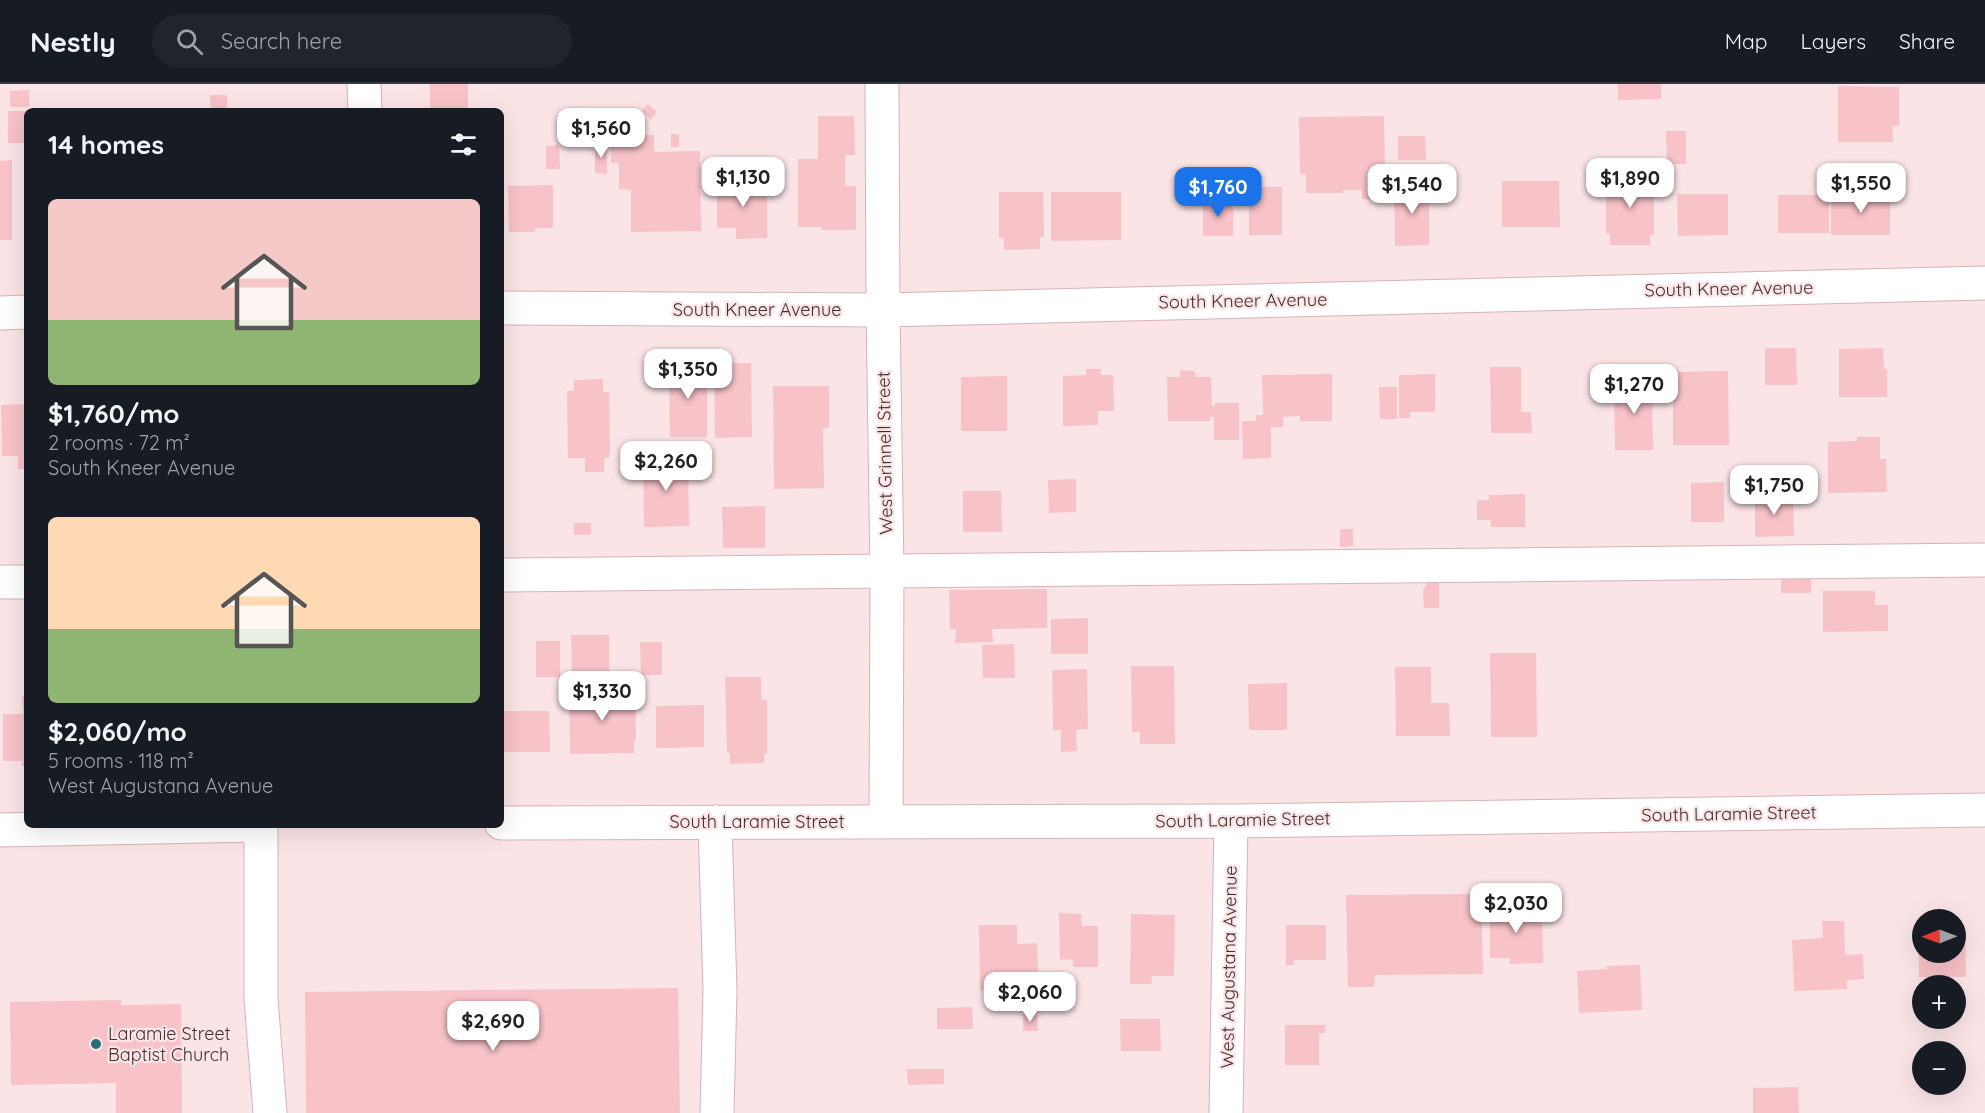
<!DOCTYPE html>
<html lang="en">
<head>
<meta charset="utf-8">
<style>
	body { margin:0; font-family:Quicksand,sans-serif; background:#20242c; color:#f1f3f6; height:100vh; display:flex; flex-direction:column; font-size:22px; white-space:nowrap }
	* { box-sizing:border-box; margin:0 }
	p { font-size:20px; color:#9ea1a6 }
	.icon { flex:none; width:33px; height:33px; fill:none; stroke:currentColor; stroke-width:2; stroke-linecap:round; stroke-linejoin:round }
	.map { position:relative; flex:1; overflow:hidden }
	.sheet { position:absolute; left:24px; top:24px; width:480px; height:720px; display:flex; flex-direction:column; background:#171b24; border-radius:9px; box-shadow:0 6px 24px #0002 }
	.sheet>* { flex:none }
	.needle { width:39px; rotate:269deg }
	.fabs { position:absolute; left:1912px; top:825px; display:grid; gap:12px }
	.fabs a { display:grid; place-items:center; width:54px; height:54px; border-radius:50%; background:#171b24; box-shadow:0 6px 24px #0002; font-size:30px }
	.price { position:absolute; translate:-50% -51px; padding:0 14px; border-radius:12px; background:#fff; color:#222; font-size:20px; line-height:39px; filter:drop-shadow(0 2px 3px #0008) }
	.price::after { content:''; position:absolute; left:50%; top:36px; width:18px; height:14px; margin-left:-9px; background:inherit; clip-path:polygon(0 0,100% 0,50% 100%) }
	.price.current { background:#1a73e8; color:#fff }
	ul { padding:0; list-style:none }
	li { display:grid; align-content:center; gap:12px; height:318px; padding:0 24px }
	li span { display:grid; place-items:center; height:186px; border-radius:9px; color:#555 }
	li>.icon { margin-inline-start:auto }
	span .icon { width:108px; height:108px; fill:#fffc; stroke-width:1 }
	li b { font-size:26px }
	h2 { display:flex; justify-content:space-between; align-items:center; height:72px; padding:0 24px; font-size:26px }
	header { display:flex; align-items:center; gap:36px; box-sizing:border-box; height:84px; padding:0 30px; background:#171b24; border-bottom:2px solid #363941 }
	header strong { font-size:28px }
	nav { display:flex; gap:33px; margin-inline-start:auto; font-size:21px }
	.search { width:420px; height:54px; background:#20242c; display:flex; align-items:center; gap:15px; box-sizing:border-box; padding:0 21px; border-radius:33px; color:#9ea1a6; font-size:22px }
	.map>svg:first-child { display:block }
	.building { fill:#f7c2c8 }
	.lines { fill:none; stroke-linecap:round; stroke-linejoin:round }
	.minor-casing { stroke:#d6b2b6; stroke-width:35 }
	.minor { stroke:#fff; stroke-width:33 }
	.poi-dot { fill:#256f78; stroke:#fbe4e6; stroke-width:2 }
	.labels { text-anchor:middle; stroke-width:4.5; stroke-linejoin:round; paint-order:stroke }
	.street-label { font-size:18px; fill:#3f3132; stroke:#fbe4e6 }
	.poi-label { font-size:18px; fill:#3f3132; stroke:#fbe4e6; text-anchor:start }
</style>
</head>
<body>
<header>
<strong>Nestly</strong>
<div class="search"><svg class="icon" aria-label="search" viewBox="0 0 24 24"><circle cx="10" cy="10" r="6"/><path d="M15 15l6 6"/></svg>Search here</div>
<nav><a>Map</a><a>Layers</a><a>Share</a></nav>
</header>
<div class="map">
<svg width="1985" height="1029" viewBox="0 0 1985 1029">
	<rect width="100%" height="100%" fill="#fbe4e6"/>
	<path class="building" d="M430,0H468V27H430Z
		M1618,0H1661V15L1618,16Z
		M1838,2L1899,3V42H1892L1893,58H1838Z
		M29,6V23H10V7Z
		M210,11H227V27H211Z
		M648,20L657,28L651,36L642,27Z
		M130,24V27H103V25Z
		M8,27H27V59H8Z
		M818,32H854L855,71H845V102H856V146H822V143H798V75H818Z
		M1384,32L1385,87H1379V116L1362,115V106H1343V109H1306V90H1300L1299,33Z
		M1666,47H1686V80H1667Z
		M671,50H679V63H671Z
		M654,51V68L700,67L701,147L631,148V106L619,105V79H611V52Z
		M1398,52H1425L1426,76H1398Z
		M559,61L560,85H546V62Z
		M595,61H607V90L595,89Z
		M12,76V156H0V77Z
		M1606,90H1654V151H1650V161H1610V150H1606Z
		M733,91H742V100L767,99V154L736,155V144H717V100H733Z
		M1502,97H1559L1560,143H1502Z
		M1394,100H1429V161L1395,162Z
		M553,101V144H535V148H509L508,102Z
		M1262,103H1282V151H1249V112H1262Z
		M999,108H1043L1044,153H1040V165L1004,166V154H999Z
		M1051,108H1121V156L1051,157Z
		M1890,109V151H1831V110Z
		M1677,110H1728V151L1678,152Z
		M1778,111H1829V149H1778Z
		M1203,116H1233V152H1203Z
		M1765,264H1796L1797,301H1765Z
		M1883,264L1884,285H1887V313H1839V265Z
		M751,279L752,353L715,354L714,280Z
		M669,280H707V353H670Z
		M1490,283H1521V328H1531L1532,349H1491Z
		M1086,285H1101V291H1113L1114,327H1098V341L1063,342V292L1086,291Z
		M1180,286L1195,287V293H1211L1212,322H1215V319H1239V356H1214V333H1210V337H1168L1167,293H1180Z
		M1728,287L1729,361H1673V288Z
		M1332,290V337H1300V332L1283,333V343H1271V374L1243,375L1242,337H1256V331H1263L1262,291Z
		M1435,290V328H1410V334H1399V291Z
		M1007,292V347H961V293Z
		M1626,292H1641V300L1652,299L1653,366H1615L1614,300H1626Z
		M603,295V308H609L610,373L604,374V388H585V374H568L567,307H574V296Z
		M773,302H829V344H823L824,404L774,405Z
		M1379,303H1397V335H1380Z
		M27,320V385H18V372H2L1,321Z
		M1857,353H1880V375H1886L1887,408L1828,409V358L1857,357Z
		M688,373L689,442L644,443L643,374Z
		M1076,395V428L1049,429L1048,396Z
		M1724,398V438H1691V399Z
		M963,407H1001L1002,448H963Z
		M1525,410V443H1491V436H1477V416H1489V411Z
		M1793,411L1794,452L1755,453V412Z
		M765,422V464H723L722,423Z
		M574,439H591V450L574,451Z
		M1340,445H1353V462L1340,463Z
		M1781,488L1811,489V509H1781Z
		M1439,490V524H1424L1423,504L1426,503V491Z
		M1047,505V544L992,545L993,558L955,559L956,545H950L949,506Z
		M1823,507H1875V521H1888V547L1823,548Z
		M1088,534V570H1051V535Z
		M571,551H609V588H572Z
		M536,557H560V593H536Z
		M640,558H662V591H641Z
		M1014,560L1015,594H983L982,561Z
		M1490,569H1536L1537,653H1491Z
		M1131,582H1174L1175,660H1140V648H1132Z
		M1395,583H1431V619H1449L1450,652H1396Z
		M1087,585L1088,645L1076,646L1077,667L1061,668V646H1053L1052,586Z
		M725,593H761V616H767V669L764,670V679L730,680V669H727Z
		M1287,599V646H1249L1248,600Z
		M635,606L636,656H634V669L570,670L569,607Z
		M22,612H27V682H22V677H3V630H23Z
		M704,621V663L656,664V622Z
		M501,627H549L550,668H501Z
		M1481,810L1483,890L1375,891L1374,903H1348L1346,811Z
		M1517,819V824H1542L1543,879L1510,880V874H1490V820Z
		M1059,829L1081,830L1082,842H1098V883H1073V875L1060,876Z
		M1131,830L1175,831L1174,892H1152L1151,900H1130Z
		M1822,837H1844L1845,871L1863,870L1864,895L1847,896V905L1794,907L1792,856L1823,854Z
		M979,841H1017V860L1037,859L1038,891H1018V905L980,906Z
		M1286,841H1326V876H1294V881H1286Z
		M1923,842V868H1956V842H1965L1966,893H1919L1918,843Z
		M1640,881L1642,926L1579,929L1577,887L1607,885V882Z
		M678,904L680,1029H306L305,908Z
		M121,916V921L181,920L182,1029H116V999L11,1001L10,918Z
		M972,923L973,945H937V924Z
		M1023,930H1037L1038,947H1023Z
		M1120,935H1160L1161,967H1121Z
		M1285,941H1325V949H1319V981H1285Z
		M907,985H944V1000L908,1001Z
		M1798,1003L1799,1029H1753V1004Z"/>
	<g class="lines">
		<g class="minor-casing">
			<path id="minor" d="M364,0L365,27
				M882,0L883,226L887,488L886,738
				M501,224L883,226L1985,199
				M0,229L27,228
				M501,491L1985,476
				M0,498H27
				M715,738L720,907L717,1029
				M501,739L1231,737L1985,726
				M261,741V915L270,1029
				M0,746L256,741
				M1226,1029L1231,737"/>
		</g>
		<use href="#minor" class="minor"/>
	</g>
	<circle class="poi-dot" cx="96" cy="960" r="6"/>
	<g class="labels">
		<g class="street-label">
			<text transform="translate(1729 205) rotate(-1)" y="6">South Kneer Avenue</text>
			<text transform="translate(1243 217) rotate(-1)" y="6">South Kneer Avenue</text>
			<text x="757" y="232">South Kneer Avenue</text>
			<text transform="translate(885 369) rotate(-91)" y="6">West Grinnell Street</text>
			<text transform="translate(1729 730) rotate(-1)" y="6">South Laramie Street</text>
			<text transform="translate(1243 736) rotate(-1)" y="6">South Laramie Street</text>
			<text x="757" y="744">South Laramie Street</text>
			<text transform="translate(1229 883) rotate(-89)" y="6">West Augustana Avenue</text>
		</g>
		<g class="poi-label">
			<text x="108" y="956">Laramie Street<tspan x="108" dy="21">Baptist Church</tspan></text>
		</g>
	</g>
</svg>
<div class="fabs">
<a><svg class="needle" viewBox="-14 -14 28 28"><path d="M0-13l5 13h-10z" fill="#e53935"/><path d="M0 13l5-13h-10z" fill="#9ea1a6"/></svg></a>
<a>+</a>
<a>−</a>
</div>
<b class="price" style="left:601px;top:75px">$1,560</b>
<b class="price" style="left:743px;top:124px">$1,130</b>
<b class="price" style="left:1630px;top:125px">$1,890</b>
<b class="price" style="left:1861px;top:130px">$1,550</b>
<b class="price" style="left:1412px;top:131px">$1,540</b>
<b class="price current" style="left:1218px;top:134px">$1,760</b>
<b class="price" style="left:688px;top:316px">$1,350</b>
<b class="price" style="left:1634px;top:331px">$1,270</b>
<b class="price" style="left:666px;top:408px">$2,260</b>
<b class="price" style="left:1774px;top:432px">$1,750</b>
<b class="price" style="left:602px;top:638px">$1,330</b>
<b class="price" style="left:1516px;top:850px">$2,030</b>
<b class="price" style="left:1030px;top:939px">$2,060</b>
<b class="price" style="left:493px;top:968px">$2,690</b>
<section class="sheet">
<h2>14 homes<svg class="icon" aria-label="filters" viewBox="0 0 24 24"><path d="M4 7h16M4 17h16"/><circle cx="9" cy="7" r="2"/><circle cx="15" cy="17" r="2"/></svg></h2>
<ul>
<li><span style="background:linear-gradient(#f6c9c9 65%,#8fb573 0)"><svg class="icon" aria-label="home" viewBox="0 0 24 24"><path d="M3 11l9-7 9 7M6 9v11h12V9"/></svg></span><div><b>$1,760/mo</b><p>2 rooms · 72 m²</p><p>South Kneer Avenue</p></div></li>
<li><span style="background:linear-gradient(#ffd9b3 60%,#8fb573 0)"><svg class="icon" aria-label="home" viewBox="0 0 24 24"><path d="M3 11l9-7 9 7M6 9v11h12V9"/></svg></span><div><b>$2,060/mo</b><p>5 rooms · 118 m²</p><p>West Augustana Avenue</p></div></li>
</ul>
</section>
</div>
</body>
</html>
